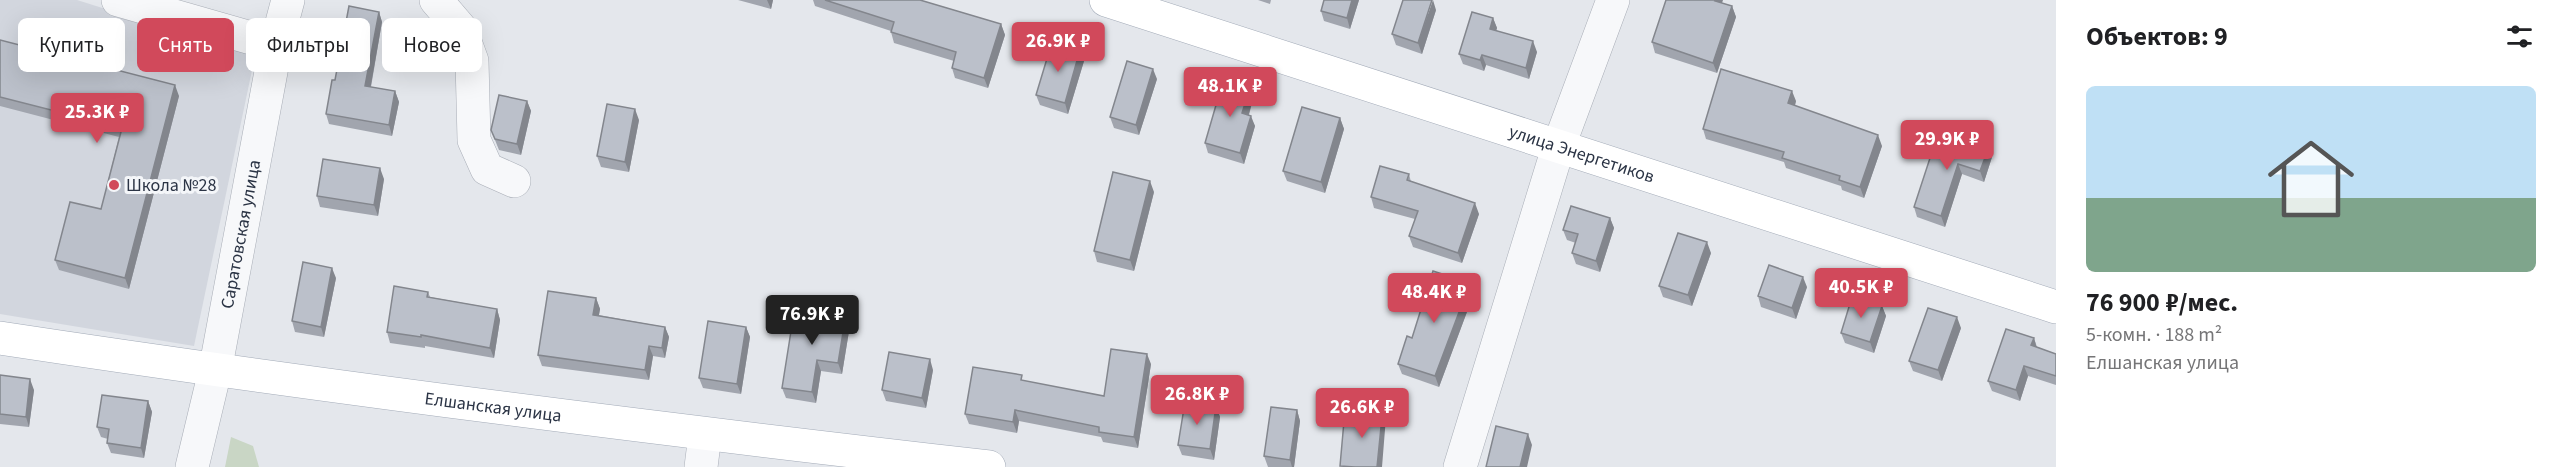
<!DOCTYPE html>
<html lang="ru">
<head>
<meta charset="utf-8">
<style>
	body { margin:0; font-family:"Source Sans 3",sans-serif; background:#f2f2f2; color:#202124; height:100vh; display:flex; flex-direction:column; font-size:22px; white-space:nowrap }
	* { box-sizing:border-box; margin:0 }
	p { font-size:20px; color:#757577 }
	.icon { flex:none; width:33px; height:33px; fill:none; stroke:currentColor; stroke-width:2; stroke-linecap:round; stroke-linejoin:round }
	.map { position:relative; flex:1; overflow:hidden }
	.side { display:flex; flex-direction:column; background:#fff; width:510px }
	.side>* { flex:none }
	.hud { position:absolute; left:18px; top:18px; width:570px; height:54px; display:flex; gap:12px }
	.price { position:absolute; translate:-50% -51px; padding:0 14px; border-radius:6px; background:#d1495b; color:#fff; font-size:20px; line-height:39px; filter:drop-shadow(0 2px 3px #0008) }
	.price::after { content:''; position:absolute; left:50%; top:36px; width:18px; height:14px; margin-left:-9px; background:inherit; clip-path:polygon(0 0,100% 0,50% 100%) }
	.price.selected { background:#222; color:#fff }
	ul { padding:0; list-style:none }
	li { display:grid; align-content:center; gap:12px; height:318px; padding:0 30px }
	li+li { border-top:2px solid #e0e0e0 }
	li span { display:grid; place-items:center; height:186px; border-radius:9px; color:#555 }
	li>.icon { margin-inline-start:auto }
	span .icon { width:108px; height:108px; fill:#fffc; stroke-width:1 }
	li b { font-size:26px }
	h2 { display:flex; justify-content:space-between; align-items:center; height:72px; padding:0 30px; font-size:26px }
	.pill { padding:0 21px; border-radius:9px; background:#fff; box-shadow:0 6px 24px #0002; font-size:21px; line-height:54px }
	.pill.selected { background:#d1495b; color:#fff }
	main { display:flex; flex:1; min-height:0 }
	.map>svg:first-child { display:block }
	.built { fill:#d2d6de }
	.green { fill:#c9d6c5 }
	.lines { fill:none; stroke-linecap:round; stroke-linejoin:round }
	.minor-casing { stroke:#a9aeb7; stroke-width:34 }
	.major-casing { stroke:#a3abb8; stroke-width:34 }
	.minor { stroke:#f7f8fa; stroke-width:33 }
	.major { stroke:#fff; stroke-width:33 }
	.wall { fill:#a1a5ae }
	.shaded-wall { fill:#83868d }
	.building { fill:#bbc0ca; stroke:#83868d; stroke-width:1.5 }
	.poi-dot { fill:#d1495b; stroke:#f4f6f9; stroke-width:2 }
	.labels { text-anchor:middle; stroke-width:6; stroke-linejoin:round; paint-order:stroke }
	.street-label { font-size:18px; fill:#2b3445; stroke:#f4f6f9 }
	.poi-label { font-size:18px; fill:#2b3445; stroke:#f4f6f9; text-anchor:start }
</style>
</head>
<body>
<main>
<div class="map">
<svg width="2056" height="467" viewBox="0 0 2056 467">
	<rect width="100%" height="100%" fill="#e4e7ec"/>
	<path class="built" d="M0,0H77L255,56L194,346L0,314Z"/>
	<path class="green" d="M231,437L253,446L259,467H225Z"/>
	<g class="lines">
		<g class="minor-casing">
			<g id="minor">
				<path d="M118,0L276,45"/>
				<path d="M436,0L460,28L472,61L474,140L487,169L514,181"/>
				<path id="s1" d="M192,467L215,371L276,45L288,0"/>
				<path d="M701,467L705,435"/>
				<path d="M1460,467L1558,148L1613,0"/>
			</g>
		</g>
		<g class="major-casing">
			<g id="major">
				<path id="s2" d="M1106,0L2056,307"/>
				<path id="s3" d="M0,338C329,388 658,429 989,467"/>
			</g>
		</g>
		<use href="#minor" class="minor"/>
		<use href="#major" class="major"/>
	</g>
	<path class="wall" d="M738,0H773L771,9Z
		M813,0H920L1001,24L1005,35L988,88L955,78L952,68L954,61L894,43L891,32V31L815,6Z
		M1258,0H1271L1270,4Z
		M1359,0L1350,29L1324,21L1321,11Z
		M1722,3L1732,6L1736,17L1717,73L1655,53L1652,42Z
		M1436,10L1422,54L1396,45L1392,34Z
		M379,12L382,22L371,87L395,91L399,102L392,136L329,124L326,114L335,80Z
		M1493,18L1497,28L1496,30L1537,52L1529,79L1486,65L1484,71L1463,64L1459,54Z
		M0,40L179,96L129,289L59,270L55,260L101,209L119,137L0,106Z
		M1080,50L1084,61L1068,114L1040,105L1036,95Z
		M1157,79L1139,135L1114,128L1110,117Z
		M1253,99L1249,115L1255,126L1244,164L1208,153L1205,143Z
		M527,101L531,111L521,155L499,150L491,130Z
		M1796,101L1795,106L1882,146L1864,198L1842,190L1841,186L1786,168L1784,162L1706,139L1703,129Z
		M1340,118L1344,129L1325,193L1287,181L1283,171Z
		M639,120L629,172L601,167L597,156Z
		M1989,147L1992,157L1984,182L1962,174L1945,227L1917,217L1914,207L1936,157Z
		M1409,174L1411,182L1479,214L1462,263L1413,247L1409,236L1415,219L1374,208L1371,197Z
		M384,179L378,216L320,207L317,196Z
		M1154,192L1134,271L1097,262L1094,251Z
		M1610,218L1614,228L1600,272L1576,264L1572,253L1576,243L1567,240L1563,230Z
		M1711,253L1692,306L1663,297L1659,286Z
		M336,278L324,337L295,332L292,321Z
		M1807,287L1796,319L1761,307L1758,296Z
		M428,292L430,297L497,309L500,320L494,358L425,346V348L390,343L387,332Z
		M1474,293L1439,387L1402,374L1398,364L1412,338Z
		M596,298L600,309L599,315L665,327L669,337L665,358L653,356L649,380L542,366L538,355Z
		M1882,306L1886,316L1874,353L1845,343L1841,333Z
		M850,325L842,374L821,371L816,403L786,398L782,388Z
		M746,327L750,337L741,394L703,388L699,378Z
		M1961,328L1942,381L1913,371L1909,361Z
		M2034,338L2037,347L2056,354V385L2028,376L2020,401L1992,391L1988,381Z
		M1151,364L1138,448L1103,442L1101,437L1019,421L1017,433L969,424L965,414L1024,381L1104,396Z
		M933,370L926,408L886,401L882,390Z
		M0,375L34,390L29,427L0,424Z
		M148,401L152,412L144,458L111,453L107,443L108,439L101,437L97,427Z
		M1216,406L1220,417L1214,460L1182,455L1178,445Z
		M1297,410L1300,421L1294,467H1268L1264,456Z"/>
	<path class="shaded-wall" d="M767,0H773L771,9Z
		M1352,0H1359L1350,29L1347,18Z
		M1433,0L1436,10L1422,54L1418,43Z
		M1716,0H1723L1719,12L1715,1Z
		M1732,6L1736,17L1717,73L1713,63Z
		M379,12L382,22L369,96L365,86Z
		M1493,18L1497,28L1494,39L1490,29Z
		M1001,24L1005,35L988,88L984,78Z
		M1533,41L1537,52L1529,79L1526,68Z
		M1080,50L1084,61L1068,114L1065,103Z
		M1482,55L1486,65L1484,71L1480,60Z
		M1153,69L1157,79L1139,135L1136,125Z
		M175,85L179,96L129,289L125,278Z
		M1250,88L1253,99L1246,124L1242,113Z
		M395,91L399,102L392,136L389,125Z
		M1792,91L1796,101L1792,114L1788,103Z
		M527,101L531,111L521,155L517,144Z
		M635,109L639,120L629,172L625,162Z
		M1251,116L1255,126L1244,164L1240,153Z
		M1340,118L1344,129L1325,193L1321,182Z
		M1878,135L1882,146L1864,198L1860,187Z
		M1989,147L1992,157L1984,182L1980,171Z
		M1958,164L1962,174L1945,227L1941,216Z
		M380,168L384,179L378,216L374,205Z
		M1150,181L1154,192L1134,271L1130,260Z
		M1475,203L1479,214L1462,263L1458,253Z
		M1610,218L1614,228L1600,272L1596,261Z
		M1707,242L1711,253L1692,306L1688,295Z
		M332,268L336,278L324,337L321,327Z
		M1803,277L1807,287L1796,319L1792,308Z
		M1470,283L1474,293L1439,387L1435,376Z
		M596,298L600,309L597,325L593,315Z
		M1882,306L1886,316L1874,353L1870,342Z
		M497,309L500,320L494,358L490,348Z
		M846,314L850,325L842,374L838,363Z
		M1957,317L1961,328L1942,381L1938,370Z
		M665,327L669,337L665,358L662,348Z
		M746,327L750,337L741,394L737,384Z
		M2034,338L2037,349L2031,345Z
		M649,346L653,356L649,380L645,370Z
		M1147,354L1151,364L1138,448L1134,437Z
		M930,359L933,370L926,408L922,398Z
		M817,360L821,371L816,403L812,392Z
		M2024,366L2028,376L2020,401L2016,390Z
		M30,379L34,390L29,427L26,417Z
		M148,401L152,412L144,458L141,448Z
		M1216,406L1220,417L1214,460L1210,449Z
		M1383,407L1386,417L1382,467H1377Z
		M1015,410L1019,421L1017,433L1013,422Z
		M1297,410L1300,421L1294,467H1292L1290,460Z
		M1528,434L1532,445L1527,467H1520Z"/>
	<path class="building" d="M825,0H920L1001,24L984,78L952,68L956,52L891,32L894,22Z
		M1324,0H1352L1347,18L1321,11Z
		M1403,0H1432L1418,43L1392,34Z
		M1666,0H1716L1715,1L1732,6L1713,63L1652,42Z
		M349,6L379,12L365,86L395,91L389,125L326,114L332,80H335Z
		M1472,12L1493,18L1490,29L1533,41L1526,68L1482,55L1480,60L1459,54Z
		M0,40L175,85L125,278L55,260L70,202L101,209L122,128L0,97Z
		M1052,42L1080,50L1065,103L1036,95Z
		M1127,61L1153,69L1136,125L1110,117Z
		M1721,69L1792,91L1788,103L1878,135L1860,187L1839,180L1840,176L1782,158L1784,152L1703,129Z
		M1223,81L1250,88L1242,113L1251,116L1240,153L1205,143Z
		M499,95L527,101L517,144L495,139L491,130Z
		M607,104L635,109L625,162L597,156Z
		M1302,107L1340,118L1321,182L1283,171Z
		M1944,132L1989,147L1980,171L1958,164L1941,216L1914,207L1931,155L1936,157Z
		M323,159L380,168L374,205L317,196Z
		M1380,166L1409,174L1407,180L1475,203L1458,253L1409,236L1418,211L1371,197Z
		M1113,172L1150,181L1130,260L1094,251Z
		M1571,206L1610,218L1596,261L1572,253L1578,234L1563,230Z
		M1678,233L1707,242L1688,295L1659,286Z
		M303,262L332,268L321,327L292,321Z
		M1769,265L1803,277L1792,308L1758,296Z
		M1433,271L1470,283L1435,376L1398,364L1407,336L1412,338Z
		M394,286L428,292L427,297L497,309L490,348L421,335V337L387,332Z
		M548,291L596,298L593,315L665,327L662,348L649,346L645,370L538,355Z
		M1852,297L1882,306L1870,342L1841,333Z
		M795,306L846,314L838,363L817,360L812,392L782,388Z
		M1928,308L1957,317L1938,370L1909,361Z
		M708,321L746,327L737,384L699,378Z
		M2006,329L2034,338L2031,345L2056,354V376L2024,366L2016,390L1988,381Z
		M1111,349L1147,354L1134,437L1099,432V427L1015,410L1013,422L965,414L973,367L1022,375L1021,380L1104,396Z
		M889,352L930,359L922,398L882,390Z
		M0,375L30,379L26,417L0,414Z
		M102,395L148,401L141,448L107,443L109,429L97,427Z
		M1185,402L1216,406L1210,449L1178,445Z
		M1360,405L1383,407L1377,467H1355L1340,466L1344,421L1358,423Z
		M1271,407L1297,410L1290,460L1264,456Z
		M1496,426L1528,434L1520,467H1486Z"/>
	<circle class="poi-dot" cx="114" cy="185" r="6"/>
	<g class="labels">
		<g class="street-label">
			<text dy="6" stroke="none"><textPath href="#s2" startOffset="500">улица Энергетиков</textPath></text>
			<text dy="6" stroke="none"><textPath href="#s1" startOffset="238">Саратовская улица</textPath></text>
			<text dy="6" stroke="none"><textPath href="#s3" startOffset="498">Елшанская улица</textPath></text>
		</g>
		<g class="poi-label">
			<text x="126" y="191">Школа №28</text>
		</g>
	</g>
</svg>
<b class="price" style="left:1058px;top:73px">26.9K ₽</b>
<b class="price" style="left:1230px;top:118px">48.1K ₽</b>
<b class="price" style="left:97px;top:144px">25.3K ₽</b>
<b class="price" style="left:1947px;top:171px">29.9K ₽</b>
<b class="price" style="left:1861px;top:319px">40.5K ₽</b>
<b class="price" style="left:1434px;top:324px">48.4K ₽</b>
<b class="price selected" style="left:812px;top:346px">76.9K ₽</b>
<b class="price" style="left:1197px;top:426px">26.8K ₽</b>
<b class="price" style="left:1362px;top:439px">26.6K ₽</b>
<div class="hud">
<a class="pill">Купить</a>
<a class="pill selected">Снять</a>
<a class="pill">Фильтры</a>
<a class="pill">Новое</a>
</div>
</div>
<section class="side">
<h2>Объектов: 9<svg class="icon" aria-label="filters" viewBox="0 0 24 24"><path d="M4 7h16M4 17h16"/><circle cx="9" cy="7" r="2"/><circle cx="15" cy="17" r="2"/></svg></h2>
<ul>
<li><span style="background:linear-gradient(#bfe0f5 60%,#7fa58c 0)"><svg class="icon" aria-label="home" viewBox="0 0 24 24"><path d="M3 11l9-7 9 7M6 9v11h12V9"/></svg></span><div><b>76 900 ₽/мес.</b><p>5-комн. · 188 m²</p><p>Елшанская улица</p></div></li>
</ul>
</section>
</main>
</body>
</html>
